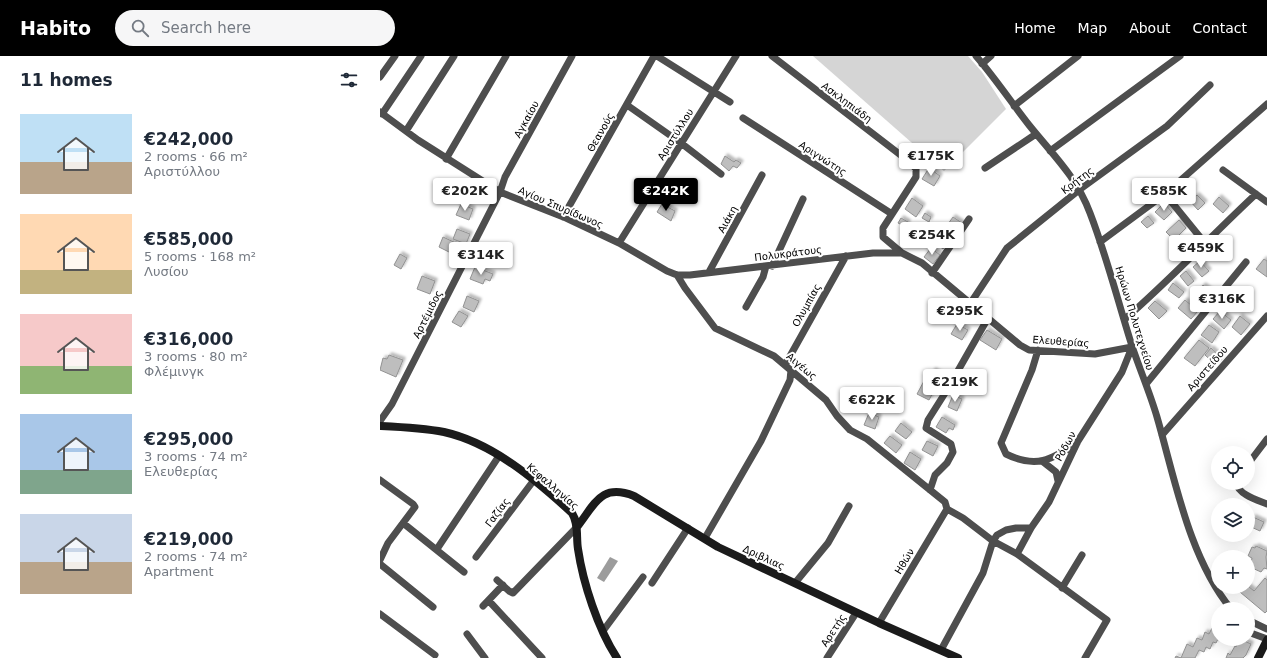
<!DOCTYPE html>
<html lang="en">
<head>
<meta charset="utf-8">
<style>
	body { margin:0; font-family:"DejaVu Sans",sans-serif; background:#f6f6f7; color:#1f2937; height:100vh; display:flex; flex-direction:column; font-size:15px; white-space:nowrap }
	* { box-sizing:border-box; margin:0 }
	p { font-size:13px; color:#747a83 }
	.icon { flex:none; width:22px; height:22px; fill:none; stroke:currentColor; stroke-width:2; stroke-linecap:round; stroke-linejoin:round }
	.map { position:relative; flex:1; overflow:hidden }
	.details { display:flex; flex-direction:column; background:#fff; width:380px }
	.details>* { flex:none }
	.controls { position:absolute; left:831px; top:390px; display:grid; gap:8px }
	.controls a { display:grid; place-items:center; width:44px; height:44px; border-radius:50%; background:#fff; box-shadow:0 4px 16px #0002; font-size:20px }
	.price { position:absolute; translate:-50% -34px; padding:0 9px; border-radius:4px; background:#fff; color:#222; font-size:13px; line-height:26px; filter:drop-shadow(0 1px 2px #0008) }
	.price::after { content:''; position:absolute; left:50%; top:24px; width:12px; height:9px; margin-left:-6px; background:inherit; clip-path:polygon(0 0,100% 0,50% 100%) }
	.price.current { background:#000; color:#fff }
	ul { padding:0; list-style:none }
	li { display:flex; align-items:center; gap:12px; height:100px; padding:0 20px }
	li span { display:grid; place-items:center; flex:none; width:112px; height:80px; border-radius:0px; color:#555 }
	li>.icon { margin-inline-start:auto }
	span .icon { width:48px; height:48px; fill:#fffc; stroke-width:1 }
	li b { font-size:17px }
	h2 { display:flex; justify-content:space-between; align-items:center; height:48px; padding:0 20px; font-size:17px }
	header { display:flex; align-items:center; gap:24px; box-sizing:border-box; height:56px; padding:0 20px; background:#000; color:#fff }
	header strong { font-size:19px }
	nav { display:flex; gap:22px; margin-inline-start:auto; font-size:14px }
	.search { width:280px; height:36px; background:#f6f6f7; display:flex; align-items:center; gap:10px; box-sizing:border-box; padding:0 14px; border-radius:22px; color:#747a83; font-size:15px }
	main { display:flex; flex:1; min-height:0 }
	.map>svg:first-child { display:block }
	.green { fill:#d5d5d5 }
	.water { fill:#9c9c9c }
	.building { fill:#bebebe; stroke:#929292; filter:url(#shadow) }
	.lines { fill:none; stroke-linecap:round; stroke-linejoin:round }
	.street { stroke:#4e4e4e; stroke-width:7 }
	.secondary { stroke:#1b1b1b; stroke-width:8 }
	.labels { text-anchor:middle; stroke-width:4; stroke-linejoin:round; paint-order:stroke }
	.street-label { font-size:10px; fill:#000; stroke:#fff }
</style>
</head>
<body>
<header>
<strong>Habito</strong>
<div class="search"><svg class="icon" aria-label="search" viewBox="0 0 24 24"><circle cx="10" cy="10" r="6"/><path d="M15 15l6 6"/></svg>Search here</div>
<nav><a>Home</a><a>Map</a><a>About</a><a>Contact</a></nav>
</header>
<main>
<section class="details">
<h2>11 homes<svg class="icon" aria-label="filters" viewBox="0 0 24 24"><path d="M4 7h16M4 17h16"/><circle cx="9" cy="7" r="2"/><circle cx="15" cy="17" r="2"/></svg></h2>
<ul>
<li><span style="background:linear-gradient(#bfe0f5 60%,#b9a48a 0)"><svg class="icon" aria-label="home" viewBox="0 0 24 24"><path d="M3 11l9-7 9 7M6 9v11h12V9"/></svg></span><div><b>€242,000</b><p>2 rooms · 66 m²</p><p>Αριστύλλου</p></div></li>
<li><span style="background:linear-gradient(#ffd9b3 70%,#c2b280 0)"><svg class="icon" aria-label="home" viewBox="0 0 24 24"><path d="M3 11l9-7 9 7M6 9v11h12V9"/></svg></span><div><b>€585,000</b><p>5 rooms · 168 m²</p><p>Λυσίου</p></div></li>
<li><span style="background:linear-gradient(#f6c9c9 65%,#8fb573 0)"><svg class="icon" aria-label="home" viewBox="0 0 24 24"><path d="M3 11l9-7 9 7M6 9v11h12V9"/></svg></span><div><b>€316,000</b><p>3 rooms · 80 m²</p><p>Φλέμινγκ</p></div></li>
<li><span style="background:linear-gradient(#a9c7e8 70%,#7fa58c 0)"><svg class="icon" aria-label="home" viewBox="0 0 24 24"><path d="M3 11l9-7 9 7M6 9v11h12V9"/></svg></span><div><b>€295,000</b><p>3 rooms · 74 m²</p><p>Ελευθερίας</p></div></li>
<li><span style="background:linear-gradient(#c9d6e8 60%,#b9a48a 0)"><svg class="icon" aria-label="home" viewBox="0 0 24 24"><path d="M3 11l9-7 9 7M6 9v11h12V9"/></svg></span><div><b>€219,000</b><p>2 rooms · 74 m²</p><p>Apartment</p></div></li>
</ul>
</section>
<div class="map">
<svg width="887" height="602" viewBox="0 0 887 602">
	<defs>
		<filter id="shadow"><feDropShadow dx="2.5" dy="-2.5" stdDeviation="1" flood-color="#0004"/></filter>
	</defs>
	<rect width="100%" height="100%" fill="#fff"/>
	<path class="green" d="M433,0H588L602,16L626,53L564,115Z"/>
	<path class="water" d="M230,501L238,505L224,526L217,522Z"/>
	<path class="building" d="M345,100L354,106L356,104L361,107L357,112L353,110L349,115L341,108Z
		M549,112L560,120L554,130L542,123Z
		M92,127L105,133L101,141L88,136Z
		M804,128L812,136L805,143L797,136Z
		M817,139L825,147L818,154L810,145Z
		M839,141L849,150L843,157L833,148Z
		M532,142L543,150L536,161L525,153Z
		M784,147L792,156L784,164L775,156Z
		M81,148L93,153L89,164L76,159Z
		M282,148L295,155L291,165L277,156Z
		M545,157L551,161L549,166L542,162Z
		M768,160L774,167L767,172L761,166Z
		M573,161L582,167L577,174L568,168Z
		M521,162L528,166L526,171L518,167Z
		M799,164L806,172L794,184L786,176Z
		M539,172L548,176L543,186L534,182Z
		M77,173L90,178L86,188L73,183Z
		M562,176L571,183L563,193L554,186Z
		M63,181L78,188L73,198L59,191Z
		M551,192L560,199L553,208L544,201Z
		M20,198L27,202L21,213L14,209Z
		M884,203L887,205V221L876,213Z
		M820,205L829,215L822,221L813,211Z
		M95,211L113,218L110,225L105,223L103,228L90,223Z
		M806,215L814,225L808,230L800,220Z
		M42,220L55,225L50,238L37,233Z
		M793,227L804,236L799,242L788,234Z
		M823,229L836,239L831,246L818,236Z
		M87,240L99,245L94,256L83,251Z
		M805,244L818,255L811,263L798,252Z
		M775,245L787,255L779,263L768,252Z
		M79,255L88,260L81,271L72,266Z
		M840,255L851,264L844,273L833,263Z
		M860,260L870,268L861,279L852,271Z
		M577,268L588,274L582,284L571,278Z
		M829,269L839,276L832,287L821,279Z
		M607,274L622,283L616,294L600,284Z
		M819,284L829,292L815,310L804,302Z
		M831,292L842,302L836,309L825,299Z
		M9,299L23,304L16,321L0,314L3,302L7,303Z
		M553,314L566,321L561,330L548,323Z
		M544,325L556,331L549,344L537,338Z
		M573,339L582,343L577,355L568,351Z
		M489,357L499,361L495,373L484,369Z
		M562,361L575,369L573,374L569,372L566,377L556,371Z
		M521,367L532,376L526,383L515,375Z
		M510,380L522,389L516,397L504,387Z
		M547,385L558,390L553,400L542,394Z
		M530,396L541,403L535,414L524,407Z
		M873,461L884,466L880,475L869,470Z
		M876,490L887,495L886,501L887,513L884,512L881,516L870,511L872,502L868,500L872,491L875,492Z
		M885,522L887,524V555L885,557L854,531L868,530L874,535Z
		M832,572L838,575V583L836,587L833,586L830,593L826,591L824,596L819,594L815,602H795L796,600L801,602L807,588L813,591L817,582L822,584L825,576L829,578Z
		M860,583L871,588L866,599L863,602H846L848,597L850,599L855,590L856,591Z"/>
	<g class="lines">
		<path class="street" d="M277,0L350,46
			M392,0L531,107L536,113V121L503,172V181L522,197L542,207L640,289L649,294L715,298L752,291
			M596,0C615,22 631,46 649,69C673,99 696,120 710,157C727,201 738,246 752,290C760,314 770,337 777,361C795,423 809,502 851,553
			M602,8L611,0
			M0,21L15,0
			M247,49L301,87L341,118
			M634,50L698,0
			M0,56L38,84L120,136L186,162L239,187L287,215L297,219H310L493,197H522
			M2,58L41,0
			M363,62L512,158
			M26,75L74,0
			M670,95L800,0
			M66,103L126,0
			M605,112L656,78
			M843,114L887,146
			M785,138L824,186
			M183,161L274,0
			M720,186L785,138L887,48
			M239,187L356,0
			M392,210L423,143
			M329,216L382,119
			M552,217L589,163
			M297,219L305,232L335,272L394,300L446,344L457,360L470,374L487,383L565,446L567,453
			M590,248L627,192L699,134L787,70L830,29
			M366,251L383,221L386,210
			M745,263C790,224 832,179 876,138
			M658,294L652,314L621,387L626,398C656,413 671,404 697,387
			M405,309L466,200
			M766,328L866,206
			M0,365L12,348L120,136L125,121L192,0
			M782,379L887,260
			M662,405L676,416L678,425
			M868,408L887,383
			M0,424L33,448L35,451L8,487L0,504
			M856,427C859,439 877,444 887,448
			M550,434L555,419L567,407L573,396L571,388L546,372L548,364L567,334L608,262
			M567,453L583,462L613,485L637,498L727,564L705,602
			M23,467L84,516
			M325,482L381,385L410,324L411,314
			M57,493L119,400
			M637,498L651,472L669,446L698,385L742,316L752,291
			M96,501L154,424
			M0,508L53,551
			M117,524L129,535L133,537L197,471
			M272,527L308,472
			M415,527L448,487L469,450
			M682,532L702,499
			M109,545L162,602
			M103,550L123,529
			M0,558L55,599
			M868,564L887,573
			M499,567L567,453
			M223,575L263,521
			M868,576L887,583
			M87,578L105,602
			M561,594L603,517L613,485L617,479L626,474L636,472H651
			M447,602L476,557"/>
		<path class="secondary" d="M0,370C21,371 43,372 64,376C113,387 156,424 192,457C199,468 196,481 198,493C203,527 218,573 237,602
			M197,471C215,448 221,427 254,440L338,491L499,567L578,602
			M878,602L887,584"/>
	</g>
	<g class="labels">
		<g class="street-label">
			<text transform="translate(467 46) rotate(37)" y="4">Ασκληπιάδη</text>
			<text transform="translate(146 63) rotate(-61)" y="4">Αγκαίου</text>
			<text transform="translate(220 76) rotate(-60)" y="4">Θεανούς</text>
			<text transform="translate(295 78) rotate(-58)" y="4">Αριστύλλου</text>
			<text transform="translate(443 102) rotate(33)" y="4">Αριγνώτης</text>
			<text transform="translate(697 124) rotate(-37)" y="4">Κρήτης</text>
			<text transform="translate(181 151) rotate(23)" y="4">Αγίου Σπυρίδωνος</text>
			<text transform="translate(347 163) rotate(-61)" y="4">Αιάκη</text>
			<text transform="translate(408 197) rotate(-7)" y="4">Πολυκράτους</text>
			<text transform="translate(426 249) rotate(-61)" y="4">Ολυμπίας</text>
			<text transform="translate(47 258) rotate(-63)" y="4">Αρτέμιδος</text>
			<text transform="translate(755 262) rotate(73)" y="4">Ηρώων Πολυτεχνείου</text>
			<text transform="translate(681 285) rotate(4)" y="4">Ελευθερίας</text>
			<text transform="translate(422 310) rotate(40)" y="4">Αιγέως</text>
			<text transform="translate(827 312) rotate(-49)" y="4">Αριστείδου</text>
			<text transform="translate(685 390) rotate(-61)" y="4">Ρόδων</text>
			<text transform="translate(173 430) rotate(41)" y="4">Κεφαλληνίας</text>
			<text transform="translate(117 456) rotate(-53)" y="4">Γαζίας</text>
			<text transform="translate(384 501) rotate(25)" y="4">Δριβλιας</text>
			<text transform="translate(524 505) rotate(-59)" y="4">Ηθών</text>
			<text transform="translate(453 574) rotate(-57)" y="4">Αρετής</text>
		</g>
	</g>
</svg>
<div class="controls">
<a><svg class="icon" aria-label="locate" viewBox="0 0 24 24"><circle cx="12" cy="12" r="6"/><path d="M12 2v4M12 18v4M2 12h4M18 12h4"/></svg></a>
<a><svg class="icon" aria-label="layers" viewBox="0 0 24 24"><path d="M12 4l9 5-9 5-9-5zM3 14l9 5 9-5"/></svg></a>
<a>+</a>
<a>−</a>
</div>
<b class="price" style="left:551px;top:121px">€175K</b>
<b class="price" style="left:85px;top:156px">€202K</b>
<b class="price current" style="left:286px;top:156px">€242K</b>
<b class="price" style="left:784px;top:156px">€585K</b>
<b class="price" style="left:552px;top:200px">€254K</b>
<b class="price" style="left:821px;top:213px">€459K</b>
<b class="price" style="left:101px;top:220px">€314K</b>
<b class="price" style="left:842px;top:264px">€316K</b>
<b class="price" style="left:580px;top:276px">€295K</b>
<b class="price" style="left:575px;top:347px">€219K</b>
<b class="price" style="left:492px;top:365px">€622K</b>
</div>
</main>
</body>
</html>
